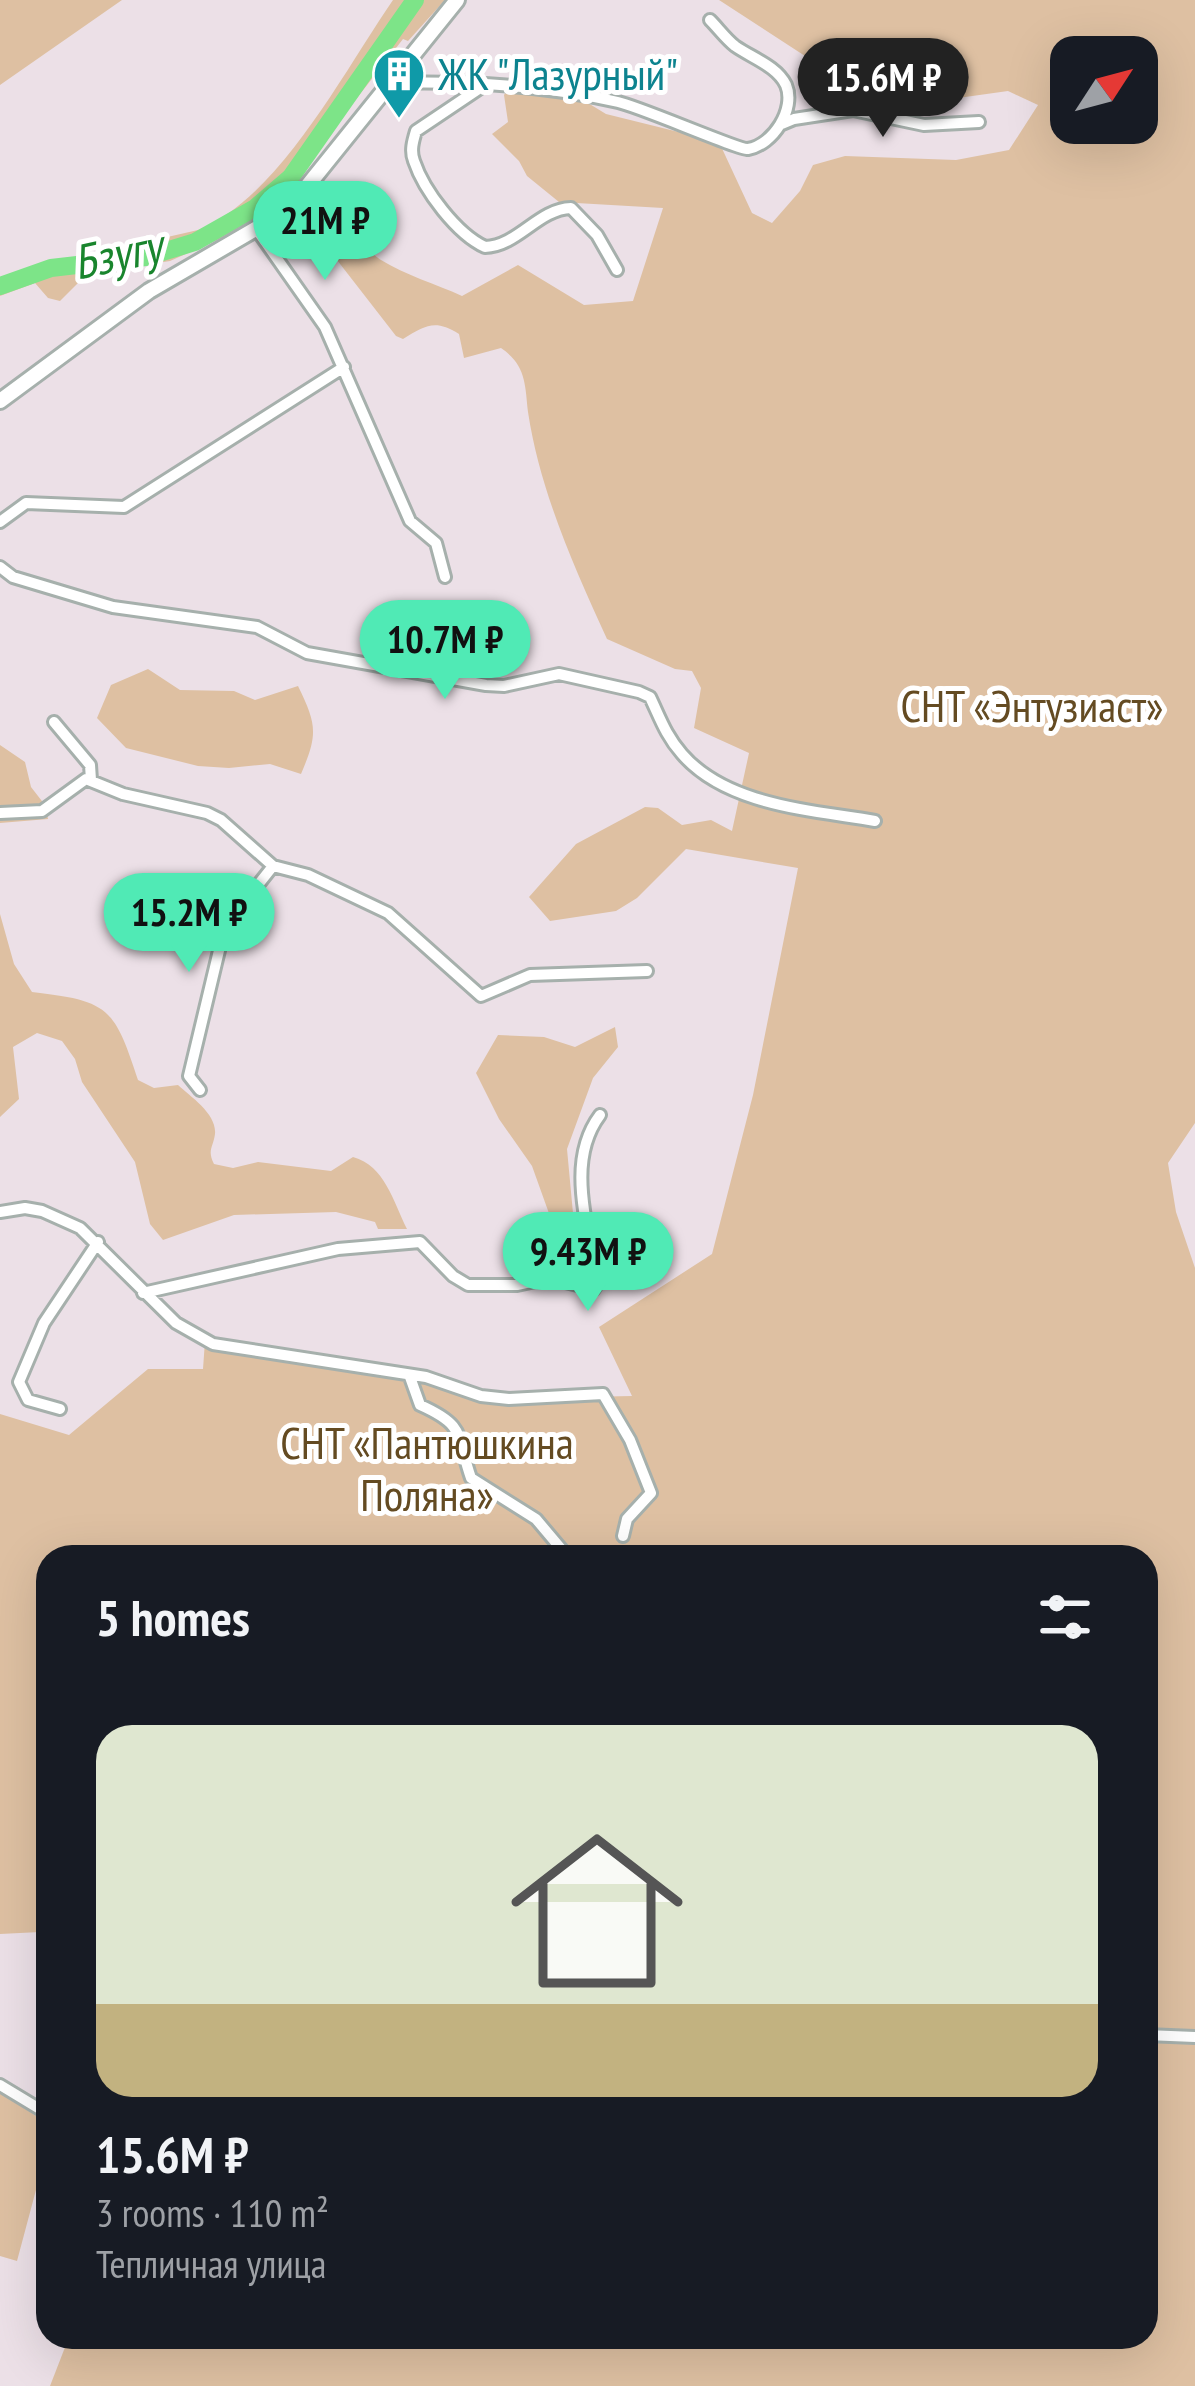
<!DOCTYPE html>
<html lang="en">
<head>
<meta charset="utf-8">
<style>
	body { margin:0; font-family:"PT Sans Narrow",sans-serif; background:#20242c; color:#f1f3f6; height:100vh; display:flex; flex-direction:column; font-size:45px; white-space:nowrap }
	* { box-sizing:border-box; margin:0 }
	p { font-size:39px; color:#9ea1a6 }
	.icon { flex:none; width:66px; height:66px; fill:none; stroke:currentColor; stroke-width:2; stroke-linecap:round; stroke-linejoin:round }
	.map { position:relative; flex:1; overflow:hidden }
	.sheet { position:absolute; left:36px; top:1545px; width:1122px; height:804px; display:flex; flex-direction:column; background:#171b24; border-radius:36px; box-shadow:0 12px 48px #0002 }
	.sheet>* { flex:none }
	.needle { width:78px; rotate:54deg }
	.tools { position:absolute; left:1050px; top:36px; display:grid; gap:24px }
	.tools a { display:grid; place-items:center; width:108px; height:108px; border-radius:24px; background:#171b24; box-shadow:0 12px 48px #0002; font-size:60px }
	.price { position:absolute; translate:-50% -102px; padding:0 27px; border-radius:42px; background:#50eab5; color:#111; font-size:39px; line-height:78px; filter:drop-shadow(0 3px 6px #0008) }
	.price::after { content:''; position:absolute; left:50%; top:72px; width:36px; height:27px; margin-left:-18px; background:inherit; clip-path:polygon(0 0,100% 0,50% 100%) }
	.price.active { background:#222; color:#fff }
	ul { padding:0; list-style:none }
	li { display:grid; align-content:center; gap:24px; height:636px; padding:0 60px }
	li+li { border-top:3px solid #363941 }
	li span { display:grid; place-items:center; height:372px; border-radius:36px; color:#555 }
	li>.icon { margin-inline-start:auto }
	span .icon { width:216px; height:216px; fill:#fffc; stroke-width:1 }
	li b { font-size:51px }
	h2 { display:flex; justify-content:space-between; align-items:center; height:144px; padding:0 60px; font-size:51px }
	.map>svg:first-child { display:block }
	.green { fill:#dec0a2; fill-rule:evenodd }
	.lines { fill:none; stroke-linecap:round; stroke-linejoin:round }
	.river { stroke:#7de488; stroke-width:18 }
	.minor-casing { stroke:#a6b0ac; stroke-width:16 }
	.tertiary-casing { stroke:#a6b0ac; stroke-width:20 }
	.minor { stroke:#fff; stroke-width:10 }
	.tertiary { stroke:#fff; stroke-width:14 }
	.labels { text-anchor:middle; stroke-width:10; stroke-linejoin:round; paint-order:stroke }
	.culture-label { font-size:45px; fill:#0d838f; stroke:#fff; text-anchor:start }
	.park-label { font-size:45px; fill:#644b22; stroke:#fff }
	.water-label { font-size:48px; font-style:italic; fill:#19852d; stroke:#fff }
</style>
</head>
<body>
<div class="map">
<svg width="1195" height="2386" viewBox="0 0 1195 2386">
	<rect width="100%" height="100%" fill="#ece0e7"/>
	<path class="green" d="M0,0H122L0,85Z
		M393,0H445L408,41L403,39L346,112L318,136L284,200L235,232L170,261L87,274L60,301L48,298L35,283L0,296V289L32,268L198,230C278,199 344,71 393,0Z
		M719,0H1195V1123L1168,1163L1176,1212L1195,1268V2386H50L69,2337H1146V1557H48V1922L40,1932L0,1934V1414L69,1435L148,1369H203L205,1341L434,1377L480,1399L632,1396L599,1327L712,1254L753,1095L798,868L686,849L637,898L616,911L550,921L529,897L576,844L645,807L658,808L682,825L711,820L732,831L749,753L694,728L701,688L692,671L675,669L607,639C574,567 540,491 528,412C525,384 526,365 501,348L464,358L459,334C435,319 426,325 403,339L396,336L337,260L341,237C364,236 365,250 381,260C405,275 436,284 462,296L518,265L584,305L633,301L663,208L559,202L527,176L519,161L492,134L508,122L504,95L512,82L542,75L606,114L719,142L752,213L772,223L800,191L813,165L845,156L956,160L1009,150L1038,105L1008,91L908,105L865,64L825,69ZM1071,57H1137V123H1071Z
		M148,669L180,690L234,691L255,700L298,686C317,725 318,734 301,774L270,764L229,768L198,766L126,748L97,718L111,685Z
		M0,745L25,762L31,787L45,805L48,819L0,823Z
		M0,914L14,964L32,992C109,1001 114,1007 138,1080L154,1088L178,1085C191,1097 217,1114 215,1134C213,1148 207,1150 214,1164L233,1168L258,1162L331,1171L353,1157C385,1166 393,1201 407,1229H378L375,1222L336,1212L234,1215L163,1240L150,1224L135,1162L82,1082L75,1059L62,1041L37,1033L13,1047L19,1099L0,1117Z
		M615,1027L618,1047L593,1078L567,1149L574,1224L551,1219L532,1166L499,1119L476,1073L498,1035L544,1037L575,1047Z
		M0,2092L48,2124V2145L17,2261L0,2256Z"/>
	<g class="lines">
		<path class="river" d="M0,286L51,268L146,257L195,242L255,208L291,177L415,0"/>
		<g class="minor-casing">
			<path id="minor" d="M389,83C464,81 545,85 618,102C641,107 739,150 748,149C773,145 796,109 786,85C777,66 752,58 735,46C726,39 718,28 710,20
				M483,86L416,131C413,141 410,151 414,161C424,191 457,234 485,247C518,246 538,209 571,208L597,235L617,270
				M782,124L794,119L853,110L924,125L979,122
				M257,230L325,327L410,521L436,543L445,577
				M0,522L26,503L124,507L344,367
				M0,567L13,577L113,607L257,627L307,653L486,685L504,686L559,674L639,692L650,697C660,718 666,736 682,754C727,806 812,810 875,821
				M54,722L90,765L91,780
				M0,813L42,811L86,779L123,794L207,813L221,820L273,866L308,875L388,913L481,996L530,975L647,971
				M200,1090L189,1076L222,938L231,919L273,866
				M0,1212L25,1208L42,1211L80,1228L176,1323L213,1344L426,1377L481,1396L509,1399L603,1394L630,1440L651,1493L627,1519L623,1536
				M143,1293L338,1249L420,1242L453,1276L468,1285H517L549,1278L594,1289L597,1284C590,1229 564,1163 600,1115
				M410,1377L420,1405C467,1426 456,1435 471,1478L536,1519L568,1557
				M60,1409L28,1400L19,1382L44,1323L98,1242
				M1146,2035L1195,2037
				M0,2085L48,2114"/>
		</g>
		<g class="tertiary-casing">
			<path id="tertiary" d="M0,401L149,291L288,210L457,0"/>
		</g>
		<use href="#minor" class="minor"/>
		<use href="#tertiary" class="tertiary"/>
	</g>
	<defs>
		<g id="building-pin" transform="scale(2.7)"><path d="M0 17L-7.5 6A9.5 9.5 0 1 1 7.5 6Z" fill="#0f9aa8" stroke="#fff"/><path d="M-4-6H4V6H1V3H-1V6H-4ZM-2.5-4.3h1.7v1.8h-1.7ZM.8-4.3h1.7v1.8H.8ZM-2.5-1h1.7V.8h-1.7ZM.8-1h1.7V.8H.8Z" fill="#fff"/></g>
	</defs>
	<g fill-rule="evenodd">
		<use href="#building-pin" x="399" y="74"/>
	</g>
	<g class="labels">
		<g class="culture-label">
			<text x="438" y="90">ЖК "Лазурный"</text>
		</g>
		<g class="park-label">
			<text x="1032" y="722">СНТ «Энтузиаст»</text>
			<text x="427" y="1459">СНТ «Пантюшкина<tspan x="427" dy="52">Поляна»</tspan></text>
		</g>
		<g class="water-label">
			<text transform="translate(117 254) rotate(-12)" y="17">Бзугу</text>
		</g>
	</g>
</svg>
<div class="tools">
<a><svg class="needle" viewBox="-14 -14 28 28"><path d="M0-13l5 13h-10z" fill="#e53935"/><path d="M0 13l5-13h-10z" fill="#9ea1a6"/></svg></a>
</div>
<b class="price active" style="left:883px;top:140px">15.6M ₽</b>
<b class="price" style="left:325px;top:283px">21M ₽</b>
<b class="price" style="left:445px;top:702px">10.7M ₽</b>
<b class="price" style="left:189px;top:975px">15.2M ₽</b>
<b class="price" style="left:588px;top:1314px">9.43M ₽</b>
<section class="sheet">
<h2>5 homes<svg class="icon" aria-label="filters" viewBox="0 0 24 24"><path d="M4 7h16M4 17h16"/><circle cx="9" cy="7" r="2"/><circle cx="15" cy="17" r="2"/></svg></h2>
<ul>
<li><span style="background:linear-gradient(#dfe7d0 75%,#c2b280 0)"><svg class="icon" aria-label="home" viewBox="0 0 24 24"><path d="M3 11l9-7 9 7M6 9v11h12V9"/></svg></span><div><b>15.6M ₽</b><p>3 rooms · 110 m²</p><p>Тепличная улица</p></div></li>
</ul>
</section>
</div>
</body>
</html>
